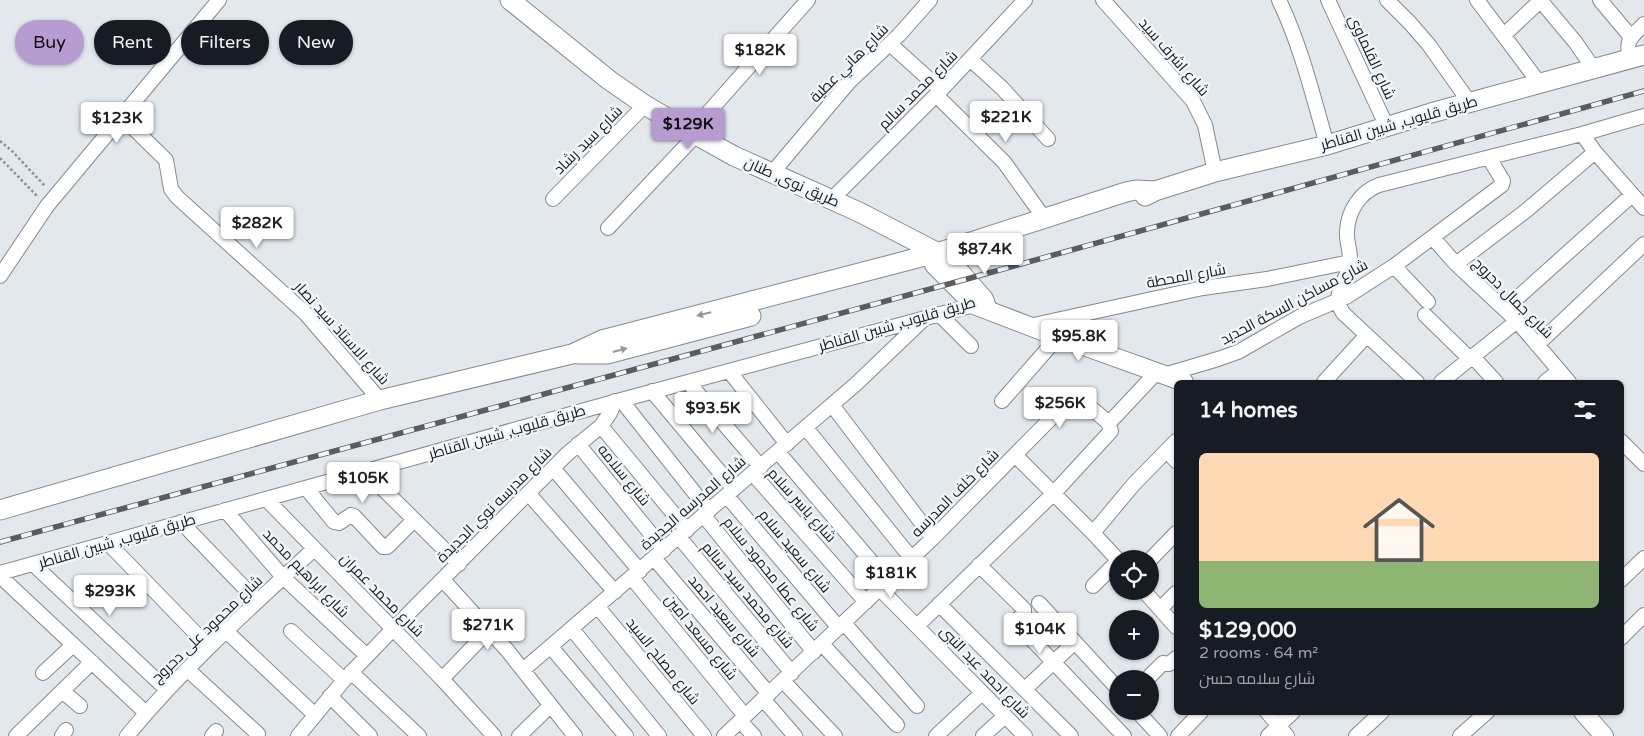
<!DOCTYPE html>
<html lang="en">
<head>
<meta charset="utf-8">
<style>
	body { margin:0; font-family:"Varela Round",Cairo,sans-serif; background:#20242c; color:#f1f3f6; height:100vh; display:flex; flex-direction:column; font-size:19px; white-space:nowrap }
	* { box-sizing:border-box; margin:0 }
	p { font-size:16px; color:#9ea1a6 }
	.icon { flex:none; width:28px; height:28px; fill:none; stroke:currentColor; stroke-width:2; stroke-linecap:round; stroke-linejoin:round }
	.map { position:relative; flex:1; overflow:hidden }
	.details { position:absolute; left:1174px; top:380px; width:450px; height:335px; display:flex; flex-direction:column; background:#171b24; border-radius:8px; box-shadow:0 1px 4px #0004 }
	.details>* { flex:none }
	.banner { position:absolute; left:15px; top:20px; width:475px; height:45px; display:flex; gap:10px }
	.buttons { position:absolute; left:1109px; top:550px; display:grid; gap:10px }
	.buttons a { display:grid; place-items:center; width:50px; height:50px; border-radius:50%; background:#171b24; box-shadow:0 1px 4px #0004; font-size:25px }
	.price { position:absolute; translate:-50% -42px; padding:0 11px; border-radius:5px; background:#fff; color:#222; font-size:16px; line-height:32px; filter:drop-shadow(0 1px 2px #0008) }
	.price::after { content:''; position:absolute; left:50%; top:30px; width:15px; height:11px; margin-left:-8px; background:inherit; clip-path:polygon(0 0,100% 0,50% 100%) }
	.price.active { background:#b79cd2; color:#111 }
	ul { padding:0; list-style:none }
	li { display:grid; align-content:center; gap:10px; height:265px; padding:0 25px }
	li span { display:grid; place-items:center; height:155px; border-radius:8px; color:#555 }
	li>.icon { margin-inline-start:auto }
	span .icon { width:90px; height:90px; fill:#fffc; stroke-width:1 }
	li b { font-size:21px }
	h2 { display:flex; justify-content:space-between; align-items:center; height:60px; padding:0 25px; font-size:21px }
	.tag { padding:0 18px; border-radius:22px; background:#171b24; box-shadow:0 1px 4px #0004; font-size:18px; line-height:45px }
	.tag.active { background:#b79cd2; color:#111 }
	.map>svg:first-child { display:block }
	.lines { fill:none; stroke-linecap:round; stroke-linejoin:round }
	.minor-casing { stroke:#85898e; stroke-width:16 }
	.tertiary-casing { stroke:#85898e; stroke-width:20 }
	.secondary-casing { stroke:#85898e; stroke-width:21 }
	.path { stroke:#8a8e91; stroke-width:2.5; stroke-dasharray:2.5 2.5; stroke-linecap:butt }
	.minor { stroke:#fff; stroke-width:14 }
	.tertiary { stroke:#fff; stroke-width:18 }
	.secondary { stroke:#fff; stroke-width:19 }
	.rail-casing { stroke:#5a5d5f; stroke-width:5.5 }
	.rail { stroke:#f0f5fa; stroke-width:4; stroke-dasharray:11; stroke-linecap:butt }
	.oneway { fill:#989899 }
	.labels { text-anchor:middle; stroke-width:5; stroke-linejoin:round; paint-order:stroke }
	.street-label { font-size:15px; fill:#191b1c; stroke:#f0f5fa }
</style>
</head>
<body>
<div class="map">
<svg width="1644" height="736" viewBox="0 0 1644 736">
	<rect width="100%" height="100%" fill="#e3e8ed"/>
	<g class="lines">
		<g class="minor-casing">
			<path id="minor" d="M1103,0L1193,101L1205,125L1215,172
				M1279,0C1301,46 1313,96 1327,145
				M1328,0L1387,127
				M1387,0L1410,23L1429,45L1470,103
				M1477,0L1540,84
				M1540,0L1576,43L1593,68
				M1600,0L1631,37
				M1504,35L1541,0
				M890,44L941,90
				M970,59L1002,88L1048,139
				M1630,59C1625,39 1631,38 1644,24
				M936,95L1004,162L1044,218
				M121,116L166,160L171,189L177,197L305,313L380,400
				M691,132L808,0
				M1582,134L1595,152L1644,208
				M772,173L849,82L899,35L930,0
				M553,199L645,105
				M831,200L941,90L1025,0
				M608,228L696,135
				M1433,238L1456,264L1517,321L1569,382
				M1456,264L1527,210L1595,152
				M1394,266L1428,302
				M0,276L47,206L219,0
				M1505,309L1632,195
				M939,314L971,346
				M1425,315L1470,359
				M1029,326L1175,294L1203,288L1267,279L1350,262
				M1537,345L1644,244
				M1473,357L1496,382
				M729,371L787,444
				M1164,375L1218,359L1238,352L1299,317L1346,297L1394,266L1502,185L1503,181L1489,158
				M688,382L761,467
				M1324,382L1366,336
				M1417,382L1343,313C1330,293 1348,282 1350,262C1351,252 1346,241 1347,231C1348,211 1360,192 1379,185L1582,134L1644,116
				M1441,382L1517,321
				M1545,382L1559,371
				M652,391L734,489
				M621,400L709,511
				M1002,401L1058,337
				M832,405L933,538
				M601,426L687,530
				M806,428L912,559
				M1621,441L1644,464
				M578,444L664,550
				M1167,451L1176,461
				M778,452L888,581
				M1015,455L1093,533L1118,560
				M553,468L640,571
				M365,471L459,564
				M753,474L866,602
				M306,488L334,522L339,523L351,515L354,516L383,547H387L414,520
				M528,493L615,592
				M727,496L839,628
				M266,499L442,679L494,736
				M225,510L283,577L367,656
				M704,516L814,652
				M181,522L257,601
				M1093,533L1133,485L1176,441
				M679,537L792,673
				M108,543L209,647
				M654,558L769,694
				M1150,560L1176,533
				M33,564L167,690
				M979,565L1024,609V613L1017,620V624L1124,736
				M0,573L621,400L974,305L981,301
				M0,576L146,713
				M632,578L745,716
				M443,580L507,650L575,736
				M1621,580L1644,558
				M1093,586L1118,561
				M880,589L1025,736
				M1144,591L1176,627
				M1039,603L1118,689
				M939,604L1071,736
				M598,607L704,736
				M1160,609L1176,593
				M844,623L917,706
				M917,626L1054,493L1111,431L1109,425L1110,422L1156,373
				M572,629L659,736
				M225,630L315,715
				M291,631L344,680
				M1621,638L1644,615
				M822,644L897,725
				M551,647L626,736
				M187,669L258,734
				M523,670L856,384L925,318
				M351,672L419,736
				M43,673L73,645
				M442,679L489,630
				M1147,679L1163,663L1169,664L1176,658
				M783,681L835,736
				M1025,689L1075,642
				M62,691L80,706
				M330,696L370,736
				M764,700L795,736
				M1137,711L1160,736
				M1267,712L1287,736
				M740,721L754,736
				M16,736L92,662
				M62,736L66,730
				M127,736C183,668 249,609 314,549
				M212,736L216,731
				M298,736L344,680L393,629L567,454L601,426L610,413L615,401
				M519,736L550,706
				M724,736L933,538L1071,398L1076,396L1079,398L1109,423
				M936,736L982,693
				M983,736L1005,716
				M1178,736L1201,712
				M1268,736L1293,712
				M1356,736L1382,712
				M1460,736L1487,712"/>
		</g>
		<g class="tertiary-casing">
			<path id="tertiary" d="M950,260L984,299L988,310
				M934,265L974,305L1042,331L1184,382
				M1583,712L1604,736"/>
		</g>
		<g class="secondary-casing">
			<path id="secondary" d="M510,0L609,80L645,105L691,132L734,156L859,212L944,256
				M1145,196L1155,191L1215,172L1327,145L1431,113L1644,55
				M578,354H607L751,316
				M0,510L380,400L572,354L602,340L940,252L1126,192L1136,190L1155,191"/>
		</g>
		<path class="path" d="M0,141L12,151L45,186
			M0,158L37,196"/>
		<use href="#minor" class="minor"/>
		<use href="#tertiary" class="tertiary"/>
		<use href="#secondary" class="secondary"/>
		<g class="rail-casing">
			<path id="rail" d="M0,542L967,279L1644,91"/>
		</g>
		<use href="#rail" class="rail"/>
	</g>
	<defs><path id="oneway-solid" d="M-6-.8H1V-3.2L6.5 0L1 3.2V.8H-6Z" transform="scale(1.25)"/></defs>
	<g class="oneway">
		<use href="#oneway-solid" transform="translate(704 314) rotate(166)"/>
		<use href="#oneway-solid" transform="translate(620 350) rotate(-15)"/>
	</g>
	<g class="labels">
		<g class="street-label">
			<text transform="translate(1174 57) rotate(49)" y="5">شارع اشرف سيد</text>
			<text transform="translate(1372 57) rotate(65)" y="5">شارع القلماوي</text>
			<text transform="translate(849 63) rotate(-45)" y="5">شارع هاني عطية</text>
			<text transform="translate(918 90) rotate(-45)" y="5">شارع محمد سالم</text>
			<text transform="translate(1399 123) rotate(-16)" y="5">طريق قليوب, شبين القناطر</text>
			<text transform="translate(588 140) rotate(-45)" y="5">شارع سيد رشاد</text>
			<text transform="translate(792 182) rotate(24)" y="5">طريق نوى, طنان</text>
			<text transform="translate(1186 276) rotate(-10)" y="5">شارع المحطة</text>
			<text transform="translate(1513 298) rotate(45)" y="5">شارع جمال دحروج</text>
			<text transform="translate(1294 302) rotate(-28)" y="5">شارع مساكن السكة الحديد</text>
			<text transform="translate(897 324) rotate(-16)" y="5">طريق قليوب, شبين القناطر</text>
			<text transform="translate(342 333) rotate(48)" y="5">شارع الاستاذ سيد نصار</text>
			<text transform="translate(507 432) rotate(-16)" y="5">طريق قليوب, شبين القناطر</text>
			<text transform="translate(624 475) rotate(51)" y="5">شارع سلامه</text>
			<text transform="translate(955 493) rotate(-45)" y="5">شارع خلف المدرسه</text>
			<text transform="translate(693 503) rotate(-41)" y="5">شارع المدرسه الجديدة</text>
			<text transform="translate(494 505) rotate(-45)" y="5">شارع مدرسه نوي الجديدة</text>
			<text transform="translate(802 505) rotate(48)" y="5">شارع ياسر سلام</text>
			<text transform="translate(117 541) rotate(-16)" y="5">طريق قليوب, شبين القناطر</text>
			<text transform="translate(795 551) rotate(50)" y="5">شارع سعيد سلام</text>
			<text transform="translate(306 573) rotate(46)" y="5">شارع ابراهيم محمد</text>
			<text transform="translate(771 574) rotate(51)" y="5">شارع عطا محمود سلام</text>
			<text transform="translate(382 595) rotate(45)" y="5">شارع محمد عمران</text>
			<text transform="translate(748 595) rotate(50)" y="5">شارع محمد سيد سالم</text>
			<text transform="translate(724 616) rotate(50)" y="5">شارع سعيد احمد</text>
			<text transform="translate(207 629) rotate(-44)" y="5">شارع محمود على دحروج</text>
			<text transform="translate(701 637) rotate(51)" y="5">شارع مسعد امين</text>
			<text transform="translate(663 661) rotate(51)" y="5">شارع مصلح السيد</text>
			<text transform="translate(985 672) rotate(46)" y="5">شارع احمد عبد النبى</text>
		</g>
	</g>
</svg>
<div class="buttons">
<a><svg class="icon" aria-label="locate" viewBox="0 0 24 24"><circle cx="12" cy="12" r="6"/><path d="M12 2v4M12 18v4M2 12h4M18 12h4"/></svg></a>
<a>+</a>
<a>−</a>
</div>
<b class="price" style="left:760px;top:76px">$182K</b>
<b class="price" style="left:1006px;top:143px">$221K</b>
<b class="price" style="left:117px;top:144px">$123K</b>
<b class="price active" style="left:688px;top:150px">$129K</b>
<b class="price" style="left:257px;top:249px">$282K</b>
<b class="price" style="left:985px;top:275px">$87.4K</b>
<b class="price" style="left:1079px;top:362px">$95.8K</b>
<b class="price" style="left:1060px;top:429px">$256K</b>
<b class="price" style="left:713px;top:434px">$93.5K</b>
<b class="price" style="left:363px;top:504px">$105K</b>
<b class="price" style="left:891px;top:599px">$181K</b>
<b class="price" style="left:110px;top:617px">$293K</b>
<b class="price" style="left:488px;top:651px">$271K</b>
<b class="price" style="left:1040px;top:655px">$104K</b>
<div class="banner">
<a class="tag active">Buy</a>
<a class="tag">Rent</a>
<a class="tag">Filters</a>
<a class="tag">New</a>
</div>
<section class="details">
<h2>14 homes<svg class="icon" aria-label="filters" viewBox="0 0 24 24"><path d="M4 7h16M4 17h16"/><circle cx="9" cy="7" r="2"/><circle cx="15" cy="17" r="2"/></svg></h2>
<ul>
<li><span style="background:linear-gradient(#ffd9b3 70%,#8fb573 0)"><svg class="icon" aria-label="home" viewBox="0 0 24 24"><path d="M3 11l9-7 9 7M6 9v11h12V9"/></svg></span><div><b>$129,000</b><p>2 rooms · 64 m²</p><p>شارع سلامه حسن</p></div></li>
</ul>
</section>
</div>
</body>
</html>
